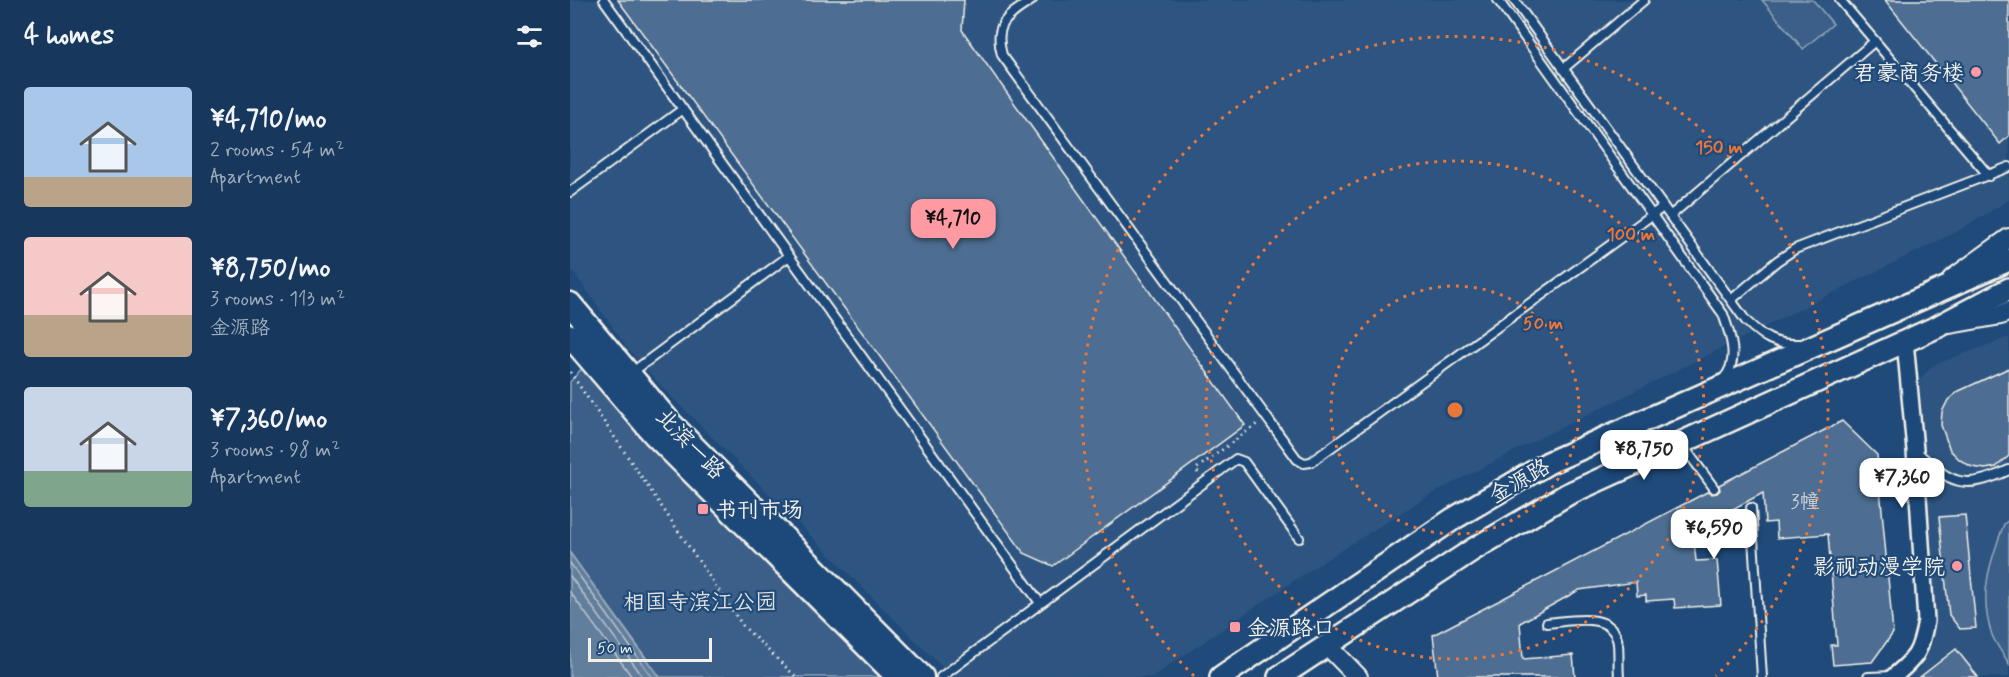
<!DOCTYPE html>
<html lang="en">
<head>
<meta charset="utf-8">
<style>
	body { margin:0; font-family:Mynerve,"LXGW WenKai TC",sans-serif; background:#244365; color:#f1f3f6; height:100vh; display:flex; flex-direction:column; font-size:22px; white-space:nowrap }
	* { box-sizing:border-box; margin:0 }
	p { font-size:20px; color:#9eacbb }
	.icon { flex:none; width:33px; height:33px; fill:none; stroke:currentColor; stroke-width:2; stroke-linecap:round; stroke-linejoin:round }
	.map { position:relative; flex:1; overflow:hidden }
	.details { display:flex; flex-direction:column; background:#17385c; width:570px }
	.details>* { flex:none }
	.scale { position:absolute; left:18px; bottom:15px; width:124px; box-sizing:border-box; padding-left:6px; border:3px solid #f4f1e8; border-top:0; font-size:16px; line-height:21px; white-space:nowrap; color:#f4f1e8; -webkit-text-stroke:4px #1f4a7a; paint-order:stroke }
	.price { position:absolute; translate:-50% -51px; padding:0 14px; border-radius:12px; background:#fff; color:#222; font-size:20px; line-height:39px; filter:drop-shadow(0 2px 3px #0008) }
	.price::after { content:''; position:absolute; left:50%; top:36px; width:18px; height:14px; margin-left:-9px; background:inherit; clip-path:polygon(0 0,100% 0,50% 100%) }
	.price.on { background:#ff9aa2; color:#111 }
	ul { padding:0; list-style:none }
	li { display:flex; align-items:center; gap:18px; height:150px; padding:0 24px }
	li span { display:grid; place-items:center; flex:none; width:168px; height:120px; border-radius:6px; color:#555 }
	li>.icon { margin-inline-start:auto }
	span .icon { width:72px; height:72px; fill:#fffc; stroke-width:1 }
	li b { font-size:26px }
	h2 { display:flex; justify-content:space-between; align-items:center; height:72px; padding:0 24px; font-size:26px }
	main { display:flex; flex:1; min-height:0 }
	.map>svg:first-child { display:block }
	.built { fill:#2d5581 }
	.green { fill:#3a5f88; stroke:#97a8b8; stroke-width:1.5 }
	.water { fill:#627e9d; stroke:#9cacbb; stroke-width:1.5 }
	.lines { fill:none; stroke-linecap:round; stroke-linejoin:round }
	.shore { stroke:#bac3ca; stroke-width:1.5 }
	.building { fill:#4d6e92; stroke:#f4f1e8; stroke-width:1.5 }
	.service-casing { stroke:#f4f1e8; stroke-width:12 }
	.minor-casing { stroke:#f4f1e8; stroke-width:20 }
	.tertiary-casing { stroke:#f4f1e8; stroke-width:22 }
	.secondary-casing { stroke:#f4f1e8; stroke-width:26 }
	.primary-casing { stroke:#f4f1e8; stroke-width:27 }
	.path { stroke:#f4f1e8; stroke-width:3; stroke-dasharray:1.5 4.5; stroke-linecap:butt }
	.service { stroke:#1f4a7a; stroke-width:8 }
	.minor { stroke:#1f4a7a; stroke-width:15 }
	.tertiary { stroke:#1f4a7a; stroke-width:18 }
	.secondary { stroke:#1f4a7a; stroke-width:21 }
	.primary { stroke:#1f4a7a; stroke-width:22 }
	.ring { fill:none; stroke:#ea7738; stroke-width:3; stroke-dasharray:3 6 }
	.poi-dot { fill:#ff9aa2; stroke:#1f4a7a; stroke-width:2 }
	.labels { text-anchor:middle; stroke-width:4.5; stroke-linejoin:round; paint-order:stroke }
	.number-label { font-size:20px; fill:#cad0d2 }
	.poi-label { font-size:22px; fill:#f4f1e8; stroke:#1f4a7a; text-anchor:end }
	.street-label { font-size:22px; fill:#f4f1e8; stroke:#1f4a7a }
	.park-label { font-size:22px; fill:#e1e2de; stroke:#1f4a7a }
	.centre { fill:#ea7738; stroke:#1f4a7a; stroke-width:3 }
	.ring-label { font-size:18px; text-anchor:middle; font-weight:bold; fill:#ea7738; stroke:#1f4a7a; stroke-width:4.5; stroke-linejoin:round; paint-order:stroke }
</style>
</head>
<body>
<main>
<section class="details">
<h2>4 homes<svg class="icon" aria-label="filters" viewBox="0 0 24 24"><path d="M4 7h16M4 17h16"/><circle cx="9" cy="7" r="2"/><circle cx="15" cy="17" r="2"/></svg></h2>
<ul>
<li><span style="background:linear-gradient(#a9c7e8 75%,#b9a48a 0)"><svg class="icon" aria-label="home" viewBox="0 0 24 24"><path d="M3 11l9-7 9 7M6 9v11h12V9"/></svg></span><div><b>¥4,710/mo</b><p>2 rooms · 54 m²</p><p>Apartment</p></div></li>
<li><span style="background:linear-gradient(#f6c9c9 65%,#b9a48a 0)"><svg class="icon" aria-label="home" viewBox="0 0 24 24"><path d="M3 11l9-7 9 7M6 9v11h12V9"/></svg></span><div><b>¥8,750/mo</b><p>3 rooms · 113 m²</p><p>金源路</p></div></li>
<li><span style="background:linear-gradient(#c9d6e8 70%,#7fa58c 0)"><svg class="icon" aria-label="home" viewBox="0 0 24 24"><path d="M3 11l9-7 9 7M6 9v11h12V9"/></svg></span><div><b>¥7,360/mo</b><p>3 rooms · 98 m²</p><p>Apartment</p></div></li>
</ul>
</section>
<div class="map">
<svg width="1439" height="677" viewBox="0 0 1439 677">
	<rect width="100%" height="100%" fill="#1f4a7a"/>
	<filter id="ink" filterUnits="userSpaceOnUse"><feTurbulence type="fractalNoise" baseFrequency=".0167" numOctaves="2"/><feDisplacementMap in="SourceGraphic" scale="12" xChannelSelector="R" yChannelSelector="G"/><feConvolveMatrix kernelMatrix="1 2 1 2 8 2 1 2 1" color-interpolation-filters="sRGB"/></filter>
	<g filter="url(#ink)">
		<path class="built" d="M0,0H1439V200L1388,231L968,439L858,496L743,568L582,677H382L89,384L58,349L0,267Z
			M1439,337V677H1337L1352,667L1363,642L1365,615L1350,380L1363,365Z"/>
		<path class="green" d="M1192,0H1243L1263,24L1233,49Z
			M14,366L80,442L310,677H90L0,553V382Z
			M1439,520V664C1434,655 1426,645 1422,635C1408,595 1420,562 1434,524Z"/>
		<path class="water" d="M0,553L89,677H0Z"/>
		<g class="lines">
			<path class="shore" d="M0,563L82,677
				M0,576L73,677
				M0,592L62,677"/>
		</g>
		<path class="building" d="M48,0H394L392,30L675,425L483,566L454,553Z
			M1315,0H1439V136L1430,144Z
			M1439,368V456L1426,467L1415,469L1402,467L1390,460L1380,450L1371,425L1372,412L1378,400L1389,391Z
			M1272,421L1307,455L1323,633L1302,662L1263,665L1261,645H1267L1258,534L1207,538L1206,522L1195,523L1193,493L1123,530L1126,561L1147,560L1151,605L1105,608L1104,599L1076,601V595L1067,596L1066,582L1009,590L950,623L953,659L1003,655L1005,677H868L863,635L1139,491L1142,494L1147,493L1150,490L1149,485Z
			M1395,515L1406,628L1390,629L1379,615L1369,517Z
			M1386,649L1408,677H1350Z"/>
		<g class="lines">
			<g class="service-casing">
				<path id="service" d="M34,0L470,603
					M462,0C438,16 423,23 432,55L727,459L734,463L741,462L1093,207
					M928,0L1153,314C1160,334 1170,360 1154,378
					M944,0L1176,321C1194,338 1204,345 1229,344
					M1270,0L1419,176
					M993,69L1074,0
					M0,192L113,109
					M1100,216L1305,41
					M1161,300L1207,261L1225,249L1439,167
					M61,373L219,256
					M1111,443L1144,488
					M1346,451C1381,484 1393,491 1439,470
					M1181,508L1192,677
					M977,623C1001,621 1044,610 1048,644C1049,655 1048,666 1049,677
					M371,677L666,459L674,462L729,538
					M1298,677L1324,676"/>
			</g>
			<g class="minor-casing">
				<path id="minor" d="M1323,677C1347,657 1350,653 1356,621L1345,450L1335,341"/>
			</g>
			<g class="tertiary-casing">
				<path id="tertiary" d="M1382,279L1439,238
					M1380,324L1431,315L1439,311
					M757,645L788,677"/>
			</g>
			<g class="secondary-casing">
				<path id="secondary" d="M651,677L883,519L978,463L1439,260
					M709,677L904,549L998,494L1369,326L1439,289"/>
			</g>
			<g class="primary-casing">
				<path id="primary" d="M0,304L101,424L352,677
					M0,336L85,435L328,677"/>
			</g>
			<path class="path" d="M0,372L173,626L226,677
				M628,473L626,469L687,424"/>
			<use href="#service" class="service"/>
			<use href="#minor" class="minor"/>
			<use href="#tertiary" class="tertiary"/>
			<use href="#secondary" class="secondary"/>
			<use href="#primary" class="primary"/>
		</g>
	</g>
	<g class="ring">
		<circle cx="885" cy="410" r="124"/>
		<circle cx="885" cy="410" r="249"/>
		<path d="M624 676A373 373 0 1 1 1146 676"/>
	</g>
	<g class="poi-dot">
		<circle cx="1406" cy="72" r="6"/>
		<rect x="127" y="503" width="12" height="12" rx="3"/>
		<circle cx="1387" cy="566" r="6"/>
		<rect x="659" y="621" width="12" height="12" rx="3"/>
	</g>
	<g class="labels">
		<g class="number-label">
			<text x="1235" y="508">3幢</text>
		</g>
		<g class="poi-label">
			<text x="1394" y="80">君豪商务楼</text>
			<text x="145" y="517" text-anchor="start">书刊市场</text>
			<text x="1375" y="574">影视动漫学院</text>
			<text x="677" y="635" text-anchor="start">金源路口</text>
		</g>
		<g class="street-label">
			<text transform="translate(121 443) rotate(46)" y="8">北滨一路</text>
			<text transform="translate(949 480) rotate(-30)" y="8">金源路</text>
		</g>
		<g class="park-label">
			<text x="130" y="609">相国寺滨江公园</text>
		</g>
	</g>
	<circle cx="885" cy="410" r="9" class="centre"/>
	<g class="ring-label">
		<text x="1149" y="153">150 m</text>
		<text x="1061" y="240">100 m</text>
		<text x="973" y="329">50 m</text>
	</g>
</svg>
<div class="scale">50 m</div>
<b class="price on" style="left:383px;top:250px">¥4,710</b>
<b class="price" style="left:1074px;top:481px">¥8,750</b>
<b class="price" style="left:1332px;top:509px">¥7,360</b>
<b class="price" style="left:1144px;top:560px">¥6,590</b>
</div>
</main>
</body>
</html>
